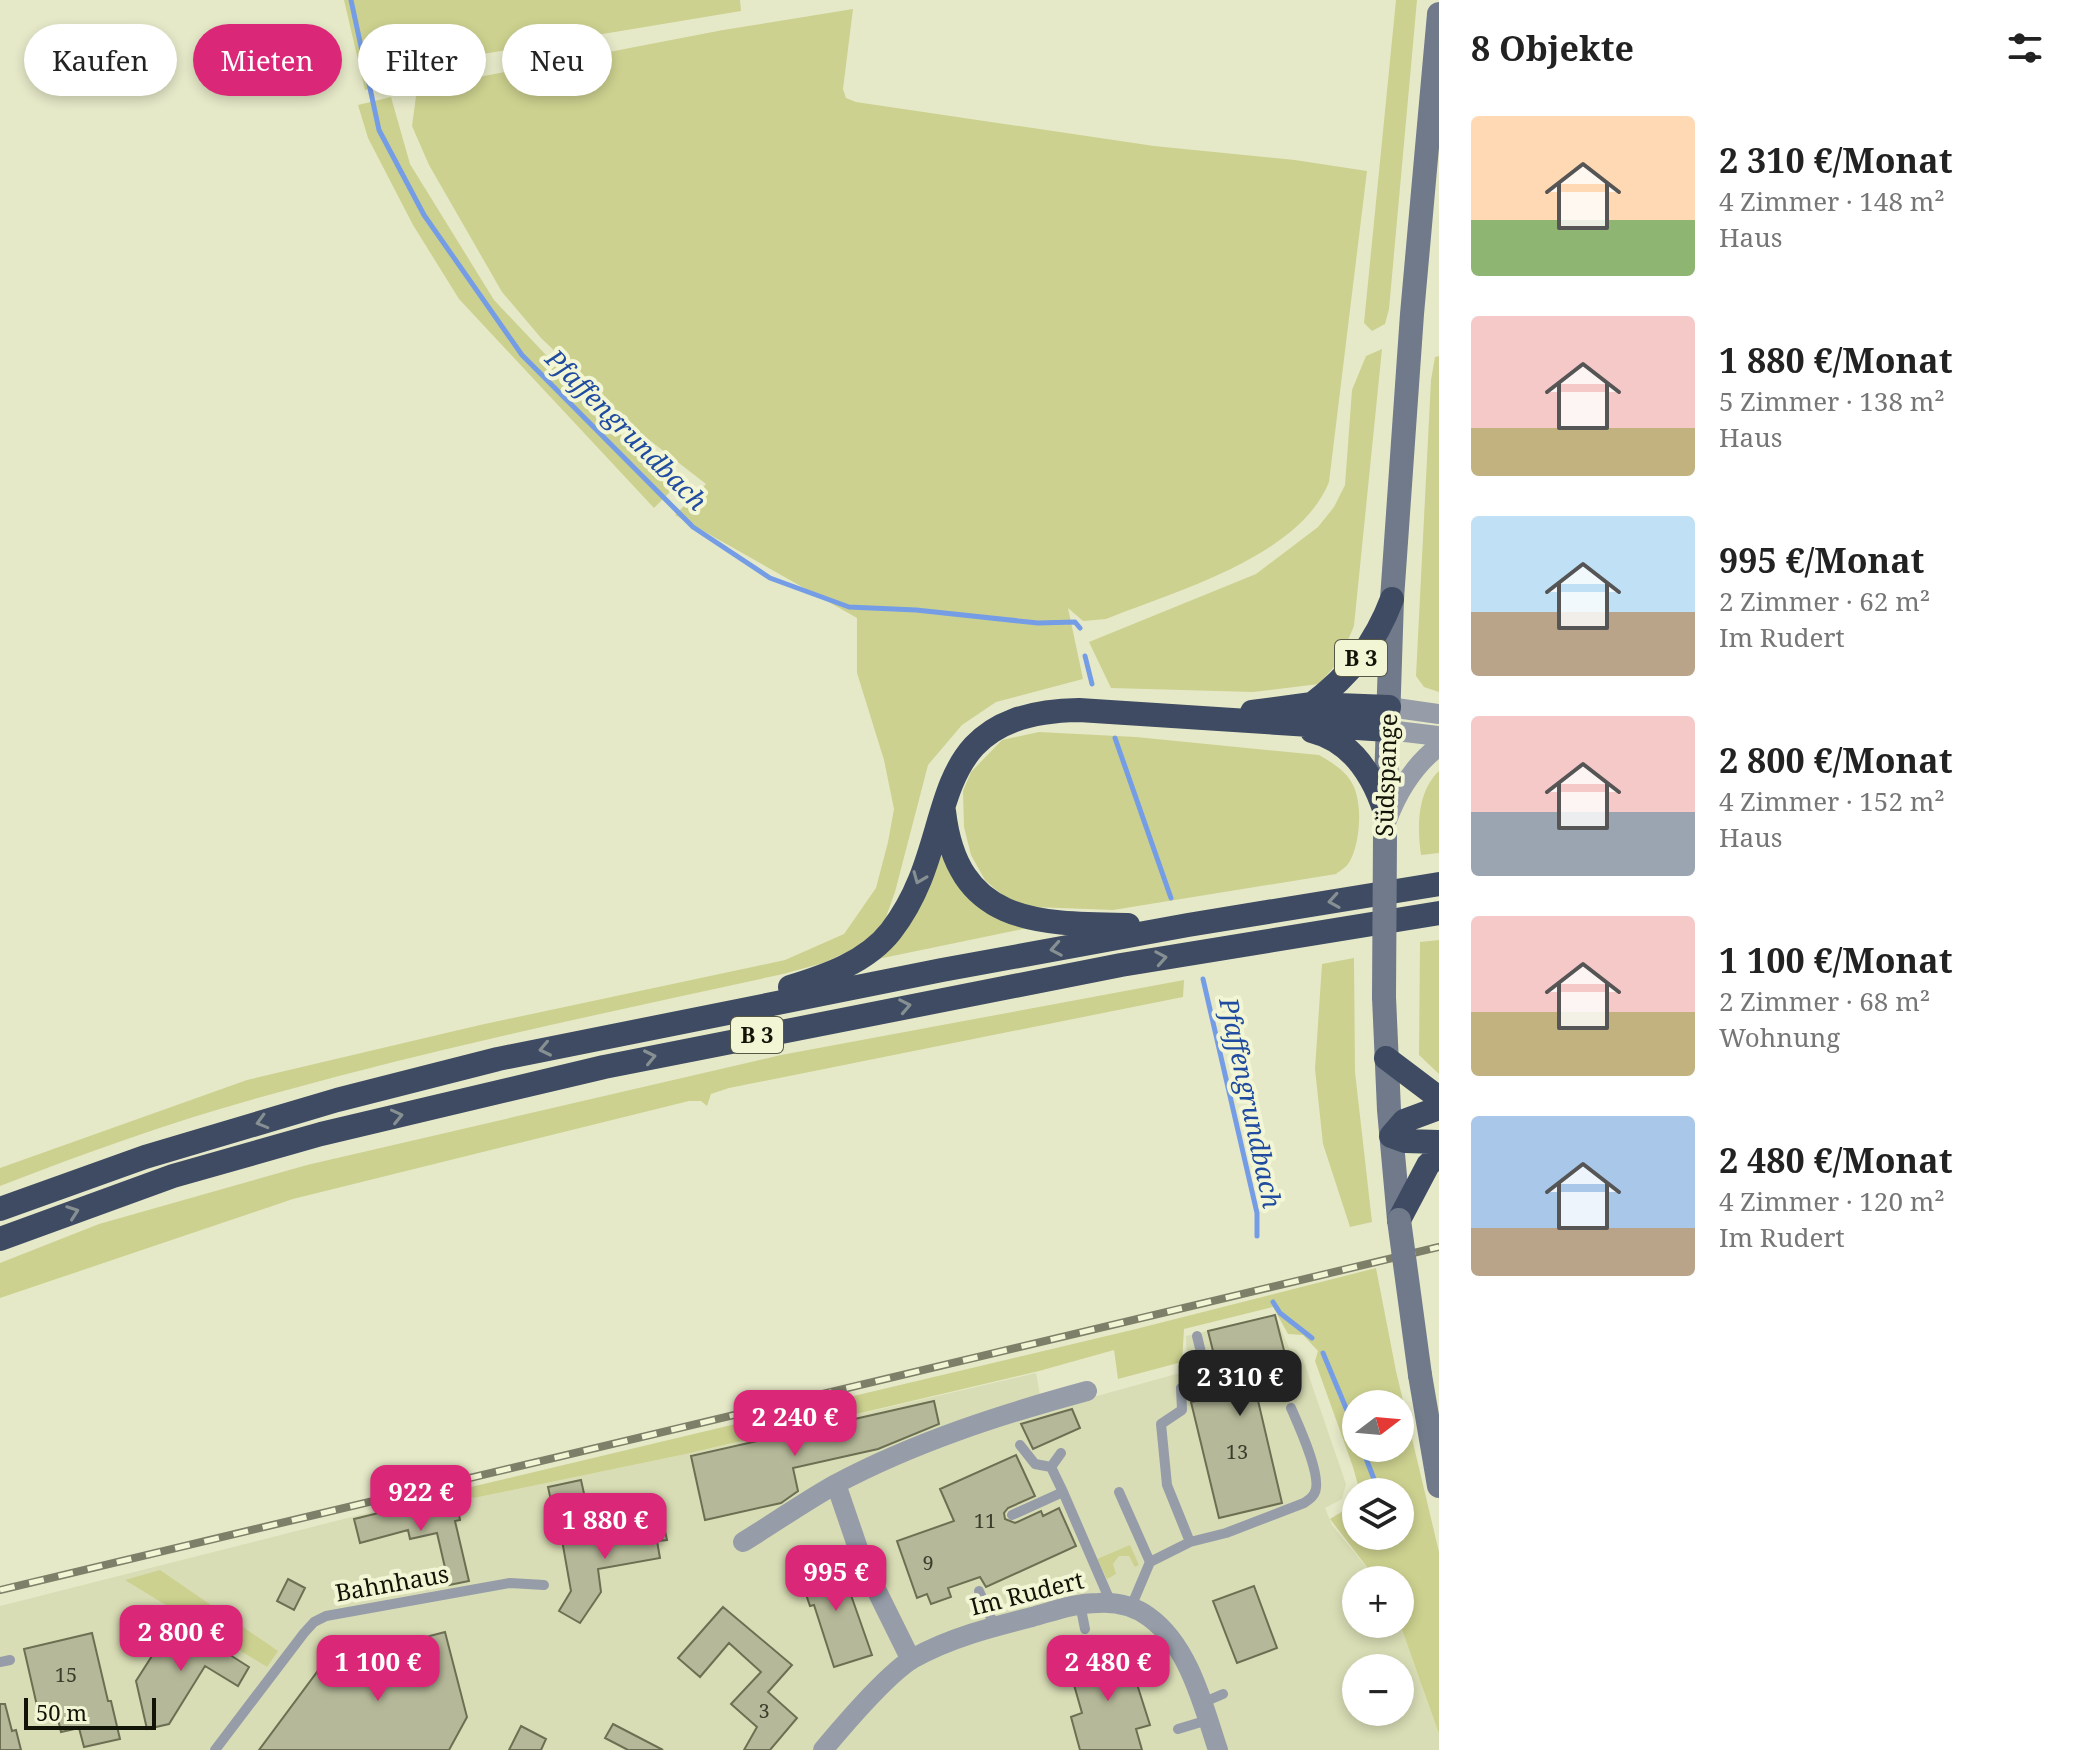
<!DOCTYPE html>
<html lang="de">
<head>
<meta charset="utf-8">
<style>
	body { margin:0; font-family:"Noto Serif",serif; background:#f2f2f2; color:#222; height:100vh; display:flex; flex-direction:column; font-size:30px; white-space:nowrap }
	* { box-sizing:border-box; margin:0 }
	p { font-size:26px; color:#767676 }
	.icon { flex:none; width:44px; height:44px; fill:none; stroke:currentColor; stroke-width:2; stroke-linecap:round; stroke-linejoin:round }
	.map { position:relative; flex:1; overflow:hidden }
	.panel { display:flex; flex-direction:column; background:#fff; width:640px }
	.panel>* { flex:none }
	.guide { position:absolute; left:24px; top:24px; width:760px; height:72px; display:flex; gap:16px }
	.needle { width:52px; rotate:74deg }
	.controls { position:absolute; left:1342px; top:1390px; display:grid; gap:16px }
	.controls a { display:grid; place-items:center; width:72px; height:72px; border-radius:50%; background:#fff; box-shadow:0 4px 12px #0003; font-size:40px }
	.scale { position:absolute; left:24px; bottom:20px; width:132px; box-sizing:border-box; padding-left:8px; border:4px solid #131408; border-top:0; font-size:22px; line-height:28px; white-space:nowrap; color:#131408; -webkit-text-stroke:6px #f3f6d5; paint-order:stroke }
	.price { position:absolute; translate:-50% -68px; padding:0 18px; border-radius:16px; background:#db2777; color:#fff; font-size:26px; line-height:52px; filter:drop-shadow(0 2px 4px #0008) }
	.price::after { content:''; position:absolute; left:50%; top:48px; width:24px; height:18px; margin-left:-12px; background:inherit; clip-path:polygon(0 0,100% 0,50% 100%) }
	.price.on { background:#222; color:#fff }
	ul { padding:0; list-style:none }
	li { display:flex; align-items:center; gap:24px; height:200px; padding:0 32px }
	li span { display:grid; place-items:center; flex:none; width:224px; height:160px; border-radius:8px; color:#555 }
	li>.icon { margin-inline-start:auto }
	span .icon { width:96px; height:96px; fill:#fffc; stroke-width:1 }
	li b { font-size:34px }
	h2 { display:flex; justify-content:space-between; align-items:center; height:96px; padding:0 32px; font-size:34px }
	.chip { padding:0 28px; border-radius:36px; background:#fff; box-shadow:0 4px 12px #0003; font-size:28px; line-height:72px }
	.chip.on { background:#db2777; color:#fff }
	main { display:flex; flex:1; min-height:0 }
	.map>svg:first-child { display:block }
	.built { fill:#d9ddb5; fill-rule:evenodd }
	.green { fill:#ccd18f; fill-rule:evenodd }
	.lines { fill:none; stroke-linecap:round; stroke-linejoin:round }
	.stream { stroke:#759de6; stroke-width:5 }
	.building { fill:#b6b999; stroke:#6c6f52; stroke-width:2 }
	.lane { stroke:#969da9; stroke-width:10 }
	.street { stroke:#969da9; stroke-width:20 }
	.secondary { stroke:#707a8b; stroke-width:24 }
	.highway { stroke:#3e4b63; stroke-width:24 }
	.rail-casing { stroke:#7d7f68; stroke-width:8 }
	.rail { stroke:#f3f6d5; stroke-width:5; stroke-dasharray:15; stroke-linecap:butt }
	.secondary-bridge { stroke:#707a8b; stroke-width:24 }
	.oneway { stroke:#868f91 }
	.labels { text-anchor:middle; stroke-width:8; stroke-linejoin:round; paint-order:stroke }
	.number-label { font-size:20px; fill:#3c3d2c }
	.shield { fill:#f3f6d5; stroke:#565846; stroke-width:2 }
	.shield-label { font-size:22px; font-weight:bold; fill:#131408 }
	.street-label { font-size:24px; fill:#131408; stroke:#f3f6d5 }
	.water-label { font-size:26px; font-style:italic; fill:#1f4ba0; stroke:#f3f6d5 }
</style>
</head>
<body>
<main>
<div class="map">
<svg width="1439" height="1750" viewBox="0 0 1439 1750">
	<rect width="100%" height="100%" fill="#e6e9c8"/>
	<path class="built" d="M1275,1315L1289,1348L1296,1350L1303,1359L1346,1484L1342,1499L1325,1508L1332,1525L1377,1580H1356V1624H1400L1439,1734V1750H0V1606L454,1491L474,1498L686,1454L1036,1373L1043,1411L1187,1371L1186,1336ZM1356,1668H1400V1712H1356Z"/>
	<path class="green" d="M344,0H740L741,11L398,68L389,84L365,90Z
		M1396,0H1417L1389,309L1385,324L1372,331L1364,323Z
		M853,9L843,89L846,98L856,102L1154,146L1295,160L1367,171L1329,482C1299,557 1176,591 1106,619L1083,621L1068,608L1083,679L996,702L962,725L928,765L895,892L885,920L864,944L823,963L783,974C613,1011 443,1047 276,1093C182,1118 90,1151 0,1186V1168L247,1080L480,1025L785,960L844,934L876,888L888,842L894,809L884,760L857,673V618L675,515L706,484L639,432L541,338L502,292L429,165L412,126L417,89L723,30Z
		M391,97L410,164L494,300L628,442L678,484L654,508L459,299L413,225L368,138L358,105Z
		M1382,349L1354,626L1339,661L1319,684L1253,692L1111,688L1089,642L1256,574L1318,527L1334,507L1345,485L1352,390L1366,356Z
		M1439,356V692L1424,687L1416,676L1431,380L1435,357Z
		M1039,732L1136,737L1319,755C1332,762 1347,772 1353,785C1363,805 1360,842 1350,861C1347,867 1341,870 1336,874L1113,910L1033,907L1008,900L985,880L971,855L964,827L963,791L971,772L1002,740Z
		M1439,771V853L1421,855C1417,827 1417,792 1439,771Z
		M939,835L957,868L1033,927L878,959L913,919Z
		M1439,940V1074L1419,1055L1420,942Z
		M1354,958L1355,1072L1372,1222L1350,1227L1323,1144L1315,1069L1322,964Z
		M1184,980L1183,997L729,1088L711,1094L707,1106L701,1101H689L293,1199L0,1298V1263L99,1224L307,1165L781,1055Z
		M1376,1268L1396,1371L1439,1552V1734L1400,1624V1580H1377L1330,1519L1356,1503V1536H1400V1492H1360L1353,1467L1315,1361L1318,1351L1303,1335L1288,1334L1273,1307L1184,1329L1182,1362L1118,1379L1114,1350L1039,1371L686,1454L474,1498L454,1491L1136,1329ZM1356,1404H1400V1448H1356Z
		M1130,1545L1139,1565L1135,1567L1129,1556H1119L1113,1564L1116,1574L1107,1579L1097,1559Z
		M160,1570L278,1651L267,1667L125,1580Z"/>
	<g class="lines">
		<path class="stream" d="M351,0L379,130L424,215L522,355L693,527L770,578L849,607L916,610L1038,623L1075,622L1080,628
			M1085,656L1092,684
			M1115,738L1171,898
			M1203,979L1257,1213V1236
			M1273,1302L1280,1313L1312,1338
			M1323,1353L1356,1432
			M1362,1448L1379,1492"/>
	</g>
	<path class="building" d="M1275,1315L1288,1366L1252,1375L1282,1503L1219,1518L1191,1402L1224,1395L1208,1331Z
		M934,1401L939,1424L878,1449L793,1468L798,1491L781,1503L705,1520L691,1456Z
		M1072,1409L1080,1428L1033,1449L1021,1424Z
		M1016,1455L1035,1496L1008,1508L1004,1513L1005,1519L1015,1523L1041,1511L1043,1516L1059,1508L1076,1546L986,1587L980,1577L948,1588L951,1597L931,1604L927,1594L917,1598L897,1541L954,1521L940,1489Z
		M581,1480L585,1498L568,1501L573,1530L559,1532L554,1504L552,1505L548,1487Z
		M457,1504L460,1520L455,1521L469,1581L449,1585L437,1533L410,1539L408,1530L360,1543L354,1519L407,1506L408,1513Z
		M663,1521L667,1540L657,1541L660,1558L598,1569L601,1592L580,1623L559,1611L571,1591L562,1540Z
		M839,1561L872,1655L834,1667L814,1605L810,1606L799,1574Z
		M288,1579L305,1588L294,1610L277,1601Z
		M1254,1586L1277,1648L1237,1663L1213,1601Z
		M723,1607L792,1665L768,1692L797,1718L770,1750H744L757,1727L731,1704L761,1672L729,1643L700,1677L678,1658Z
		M175,1620L249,1667L238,1686L205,1666L169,1724L147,1729L136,1681Z
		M445,1632L467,1717L449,1750H259L323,1664Z
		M92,1633L108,1701H111L120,1739L84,1747L79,1728L61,1732L57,1715L40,1719L24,1649Z
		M1117,1649L1128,1656L1150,1725L1136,1729L1142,1750H1080L1071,1717L1082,1713L1068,1664Z
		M0,1704H5L12,1731L16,1730L21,1750H0Z
		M613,1724L663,1750H628L605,1738Z
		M521,1726L546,1739L541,1750H509Z"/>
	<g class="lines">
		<path class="lane" d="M1020,1445L1035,1464L1051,1467
			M1061,1453L1051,1467L1063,1492
			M1119,1492L1150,1562
			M1012,1515L1063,1492L1111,1603
			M1190,1542L1167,1485L1161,1424L1182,1410L1181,1388L1208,1381L1197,1336
			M979,1591L995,1627
			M1080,1604L1085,1629
			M1131,1607L1150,1562L1190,1542L1226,1533L1304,1503C1308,1500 1312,1498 1314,1494C1324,1480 1298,1424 1291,1408
			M0,1662L10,1660
			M1202,1703L1223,1694
			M1178,1729L1208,1720
			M215,1750L304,1633L314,1622L326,1616L510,1583L544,1585"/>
		<path class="street" d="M1389,707L1439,714
			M1388,730L1439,736
			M1387,820C1398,791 1414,765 1439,746
			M836,1484L863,1563L911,1660
			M743,1542C774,1523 804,1502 836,1484C915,1442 1002,1414 1087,1391
			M823,1750C843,1726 887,1675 912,1659C949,1638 992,1627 1032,1617C1054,1611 1075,1603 1098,1603C1116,1602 1134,1606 1149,1617C1189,1646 1203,1705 1218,1750"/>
		<path class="secondary" d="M1385,814L1392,599L1412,314L1439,14
			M1384,997L1389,1110L1399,1220
			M1420,1375L1439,1486"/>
		<path class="highway" d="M1312,704C1350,675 1375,644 1392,599
			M1252,712L1312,704L1389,707
			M1312,731C1352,741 1373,775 1385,812
			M944,811C957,924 1036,924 1128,925
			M790,987C826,976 867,962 891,931C965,836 913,713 1079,710L1388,730
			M1386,1058L1439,1098
			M1439,1108L1404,1121L1391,1136L1405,1141L1439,1142
			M0,1209L145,1157L337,1100L498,1059L942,970L1188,925L1439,884
			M1399,1220L1428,1165L1439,1154
			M0,1239L173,1176L321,1134L604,1067L1121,965L1439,913"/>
		<g class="rail-casing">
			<path id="rail" d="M0,1590L1439,1247"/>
		</g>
		<use href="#rail" class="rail"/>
		<path class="secondary-bridge" d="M1384,997L1385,835
			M1399,1220L1420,1375"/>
	</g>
	<defs><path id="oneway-chevron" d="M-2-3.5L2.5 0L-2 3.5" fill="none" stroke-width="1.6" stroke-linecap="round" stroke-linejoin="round" transform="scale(2)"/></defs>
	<g class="oneway">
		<use href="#oneway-chevron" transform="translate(919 878) rotate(112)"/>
		<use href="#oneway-chevron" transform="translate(1334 901) rotate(171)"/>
		<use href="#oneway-chevron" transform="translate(1056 949) rotate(170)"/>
		<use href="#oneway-chevron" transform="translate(1161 958) rotate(-10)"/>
		<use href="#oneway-chevron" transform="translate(905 1006) rotate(-11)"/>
		<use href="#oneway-chevron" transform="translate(545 1049) rotate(168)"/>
		<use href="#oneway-chevron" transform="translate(650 1057) rotate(-12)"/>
		<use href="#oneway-chevron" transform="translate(397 1116) rotate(-13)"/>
		<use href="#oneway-chevron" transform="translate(262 1122) rotate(164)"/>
		<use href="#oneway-chevron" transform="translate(73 1212) rotate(-20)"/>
	</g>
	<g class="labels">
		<g class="number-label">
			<text x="1237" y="1459">13</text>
			<text x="985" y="1528">11</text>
			<text x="928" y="1570">9</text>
			<text x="66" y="1682">15</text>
			<text x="764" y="1718">3</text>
		</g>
		<g class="shield">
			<rect x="1335" y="640" width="52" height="36" rx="6"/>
			<rect x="731" y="1017" width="52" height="36" rx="6"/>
		</g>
		<g class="shield-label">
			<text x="1361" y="666">B 3</text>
			<text x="757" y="1043">B 3</text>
		</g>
		<g class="street-label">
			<text transform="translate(1387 775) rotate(-88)" y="8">Südspange</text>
			<text transform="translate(392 1584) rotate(-10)" y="8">Bahnhaus</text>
			<text transform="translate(1027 1594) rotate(-14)" y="8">Im Rudert</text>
		</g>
		<g class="water-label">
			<text transform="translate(626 430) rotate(45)" y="9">Pfaffengrundbach</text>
			<text transform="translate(1250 1103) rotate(78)" y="9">Pfaffengrundbach</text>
		</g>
	</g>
</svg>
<div class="controls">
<a><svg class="needle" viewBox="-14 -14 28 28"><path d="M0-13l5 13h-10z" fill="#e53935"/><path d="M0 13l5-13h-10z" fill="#767676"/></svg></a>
<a><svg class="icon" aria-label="layers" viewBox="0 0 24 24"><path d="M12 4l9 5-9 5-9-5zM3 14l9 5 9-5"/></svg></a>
<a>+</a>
<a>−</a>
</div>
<div class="scale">50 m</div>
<b class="price on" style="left:1240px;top:1418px">2 310 €</b>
<b class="price" style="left:795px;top:1458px">2 240 €</b>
<b class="price" style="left:421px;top:1533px">922 €</b>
<b class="price" style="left:605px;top:1561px">1 880 €</b>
<b class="price" style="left:836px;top:1613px">995 €</b>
<b class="price" style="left:181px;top:1673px">2 800 €</b>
<b class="price" style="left:378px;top:1703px">1 100 €</b>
<b class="price" style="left:1108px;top:1703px">2 480 €</b>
<div class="guide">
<a class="chip">Kaufen</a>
<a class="chip on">Mieten</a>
<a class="chip">Filter</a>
<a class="chip">Neu</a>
</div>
</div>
<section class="panel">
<h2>8 Objekte<svg class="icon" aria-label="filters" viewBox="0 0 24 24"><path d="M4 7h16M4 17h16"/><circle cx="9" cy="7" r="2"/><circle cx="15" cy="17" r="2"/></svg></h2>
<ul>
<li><span style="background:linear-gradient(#ffd9b3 65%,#8fb573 0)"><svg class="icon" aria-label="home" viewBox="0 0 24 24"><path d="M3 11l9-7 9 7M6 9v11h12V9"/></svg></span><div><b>2 310 €/Monat</b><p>4 Zimmer · 148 m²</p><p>Haus</p></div></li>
<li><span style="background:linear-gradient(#f6c9c9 70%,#c2b280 0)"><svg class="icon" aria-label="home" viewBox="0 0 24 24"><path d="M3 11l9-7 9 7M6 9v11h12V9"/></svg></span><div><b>1 880 €/Monat</b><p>5 Zimmer · 138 m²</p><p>Haus</p></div></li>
<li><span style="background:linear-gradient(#bfe0f5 60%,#b9a48a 0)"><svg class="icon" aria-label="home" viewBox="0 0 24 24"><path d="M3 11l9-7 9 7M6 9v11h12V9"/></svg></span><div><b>995 €/Monat</b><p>2 Zimmer · 62 m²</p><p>Im Rudert</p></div></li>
<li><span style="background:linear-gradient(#f6c9c9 60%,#9aa5b1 0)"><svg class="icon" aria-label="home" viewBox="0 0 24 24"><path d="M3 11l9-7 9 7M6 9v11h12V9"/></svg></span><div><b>2 800 €/Monat</b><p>4 Zimmer · 152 m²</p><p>Haus</p></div></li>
<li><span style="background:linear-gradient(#f6c9c9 60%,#c2b280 0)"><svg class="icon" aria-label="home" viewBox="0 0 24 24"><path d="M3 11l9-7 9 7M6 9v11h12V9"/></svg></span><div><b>1 100 €/Monat</b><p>2 Zimmer · 68 m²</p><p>Wohnung</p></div></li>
<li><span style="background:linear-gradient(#a9c7e8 70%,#b9a48a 0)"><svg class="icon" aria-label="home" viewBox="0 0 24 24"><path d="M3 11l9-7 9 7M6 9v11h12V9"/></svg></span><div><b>2 480 €/Monat</b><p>4 Zimmer · 120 m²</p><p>Im Rudert</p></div></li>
</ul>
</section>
</main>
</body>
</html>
